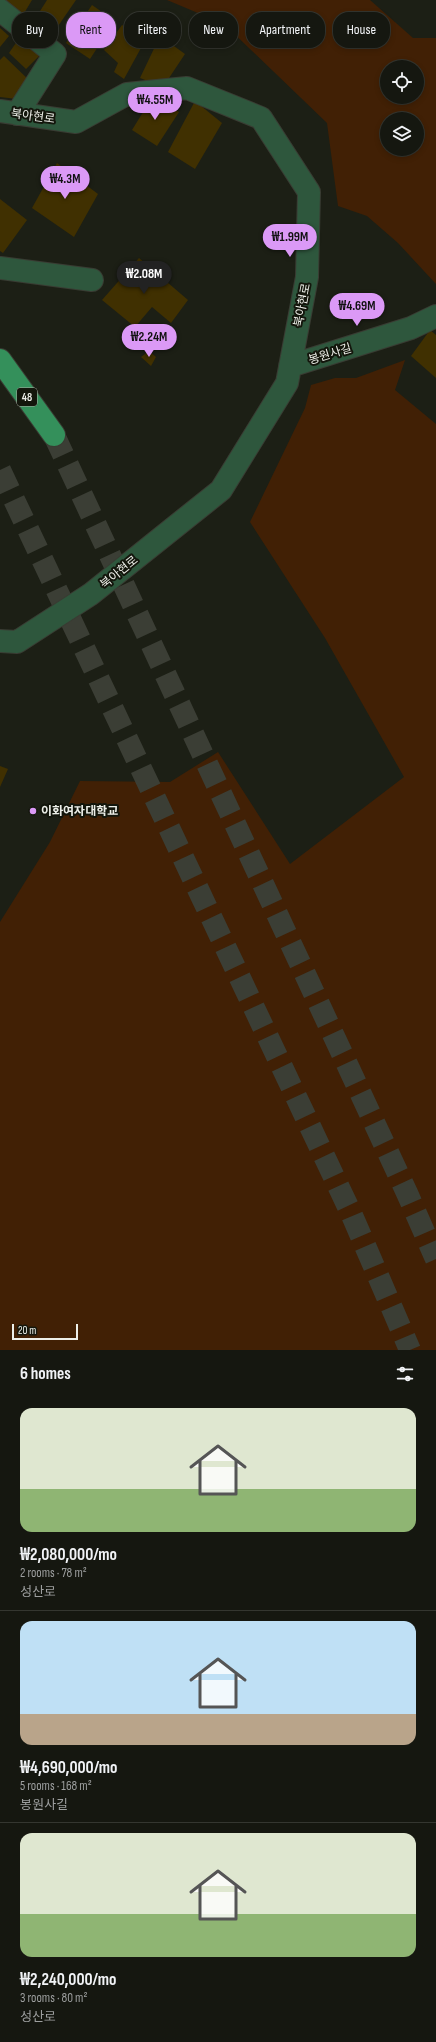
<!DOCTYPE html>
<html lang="en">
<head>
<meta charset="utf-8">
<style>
	body { margin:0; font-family:"Sofia Sans Condensed","Noto Sans KR",sans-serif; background:#1e2019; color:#f1f3f6; height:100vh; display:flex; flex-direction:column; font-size:15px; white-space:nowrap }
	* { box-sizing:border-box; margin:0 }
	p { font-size:13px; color:#9d9f9f }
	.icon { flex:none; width:22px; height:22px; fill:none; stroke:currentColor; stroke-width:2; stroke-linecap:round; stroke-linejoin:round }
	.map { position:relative; height:1350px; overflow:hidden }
	.side { display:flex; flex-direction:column; background:#151710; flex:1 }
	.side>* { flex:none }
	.top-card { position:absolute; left:12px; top:12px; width:412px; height:36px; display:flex; gap:8px }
	.fabs { position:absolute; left:380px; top:60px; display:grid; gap:8px }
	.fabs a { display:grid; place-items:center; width:44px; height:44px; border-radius:50%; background:#151710; box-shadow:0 2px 6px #0003,0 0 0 1px #343630; font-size:20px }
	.scale { position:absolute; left:12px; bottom:10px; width:66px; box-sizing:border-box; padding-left:4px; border:2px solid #edefe9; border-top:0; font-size:11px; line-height:14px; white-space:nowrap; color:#edefe9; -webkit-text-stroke:3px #13160c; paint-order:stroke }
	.price { position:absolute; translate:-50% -34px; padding:0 9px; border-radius:14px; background:#db99f6; color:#111; font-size:13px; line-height:26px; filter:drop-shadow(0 1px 2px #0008) }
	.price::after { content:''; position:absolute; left:50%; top:24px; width:12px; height:9px; margin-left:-6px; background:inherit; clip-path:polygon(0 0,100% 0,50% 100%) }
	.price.current { background:#222; color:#fff }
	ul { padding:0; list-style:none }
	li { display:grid; align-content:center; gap:8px; height:212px; padding:0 20px }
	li+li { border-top:1px solid #343630 }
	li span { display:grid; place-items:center; height:124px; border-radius:12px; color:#555 }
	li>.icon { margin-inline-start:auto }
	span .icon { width:72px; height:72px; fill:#fffc; stroke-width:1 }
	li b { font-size:17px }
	h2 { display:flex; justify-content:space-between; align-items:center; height:48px; padding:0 20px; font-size:17px }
	.tag { padding:0 14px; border-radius:16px; background:#151710; box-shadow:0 2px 6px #0003,0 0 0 1px #343630; font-size:14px; line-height:36px }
	.tag.current { background:#db99f6; color:#111 }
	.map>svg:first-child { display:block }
	.green { fill:#412005; fill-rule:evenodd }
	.building { fill:#403001 }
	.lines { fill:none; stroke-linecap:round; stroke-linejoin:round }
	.major-tunnel { stroke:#3b3e35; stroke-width:22; stroke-dasharray:22 11; stroke-linecap:butt }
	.minor-casing { stroke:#393c33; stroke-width:24 }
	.major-casing { stroke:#393c33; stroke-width:24 }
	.minor { stroke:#2e573d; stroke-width:22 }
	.major { stroke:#34905b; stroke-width:22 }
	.poi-dot { fill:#db99f6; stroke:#13160c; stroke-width:1.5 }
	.labels { text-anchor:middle; stroke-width:4; stroke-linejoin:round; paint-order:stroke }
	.shield { fill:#13160c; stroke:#acaea7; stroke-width:1 }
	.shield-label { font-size:11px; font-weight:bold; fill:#edefe9 }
	.street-label { font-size:12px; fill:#edefe9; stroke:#13160c }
	.poi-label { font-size:12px; font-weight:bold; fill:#edefe9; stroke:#13160c; text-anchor:start }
</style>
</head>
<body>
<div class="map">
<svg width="436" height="1350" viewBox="0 0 436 1350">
	<rect width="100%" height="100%" fill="#1c1f15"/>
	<path class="green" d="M167,0H370L413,38H436V284L398,243L367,216L338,206L327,123L224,24ZM387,67H417V97H387ZM387,119H417V149H387Z
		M405,360L395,390L436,424V1350H0V922L50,842L80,781L170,782L218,752L290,864L404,777L325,638L250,522L305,408L311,385L335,378H356Z"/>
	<path class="building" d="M3,0H32L23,15Z
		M47,0H76L54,32L35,19Z
		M92,5L115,21L90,59L66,43Z
		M122,25L147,37L124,79L114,72L118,63L104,50Z
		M0,28L9,36L0,47Z
		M160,36L185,54L163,87L140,78Z
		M20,37L41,54L26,69L9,53Z
		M4,56L31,82L17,99L0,97V60Z
		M153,96L179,112L157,146L132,130Z
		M195,101L222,123L195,169L168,152Z
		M57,163L98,194L74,237L32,208Z
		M0,199L27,220L3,253L0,251Z
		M139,258L188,300L171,323L152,307L135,327L102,300Z
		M430,330L436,335V378L411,356Z
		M149,351L156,357L151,366L141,357Z
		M0,766L8,769L0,787Z"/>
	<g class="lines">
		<path class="major-tunnel" d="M54,435L407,1193L436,1259
			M0,470L351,1213L410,1350"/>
		<g class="minor-casing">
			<path id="minor" d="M0,10L55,54L17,114
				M0,111L76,122L127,94L187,88L261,118L309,192L307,277L287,383L221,490L91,594L17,642L0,641
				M0,268L92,280
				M290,366L411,328L436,316"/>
		</g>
		<g class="major-casing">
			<path id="major" d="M0,360L54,435"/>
		</g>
		<use href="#minor" class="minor"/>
		<use href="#major" class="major"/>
	</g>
	<circle class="poi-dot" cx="33" cy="811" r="4"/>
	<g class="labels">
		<rect class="shield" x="17" y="388" width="20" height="18" rx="3"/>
		<g class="shield-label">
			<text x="27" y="401">48</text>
		</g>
		<g class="street-label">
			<text transform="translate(33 116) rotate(8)" y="4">북아현로</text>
			<text transform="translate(302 305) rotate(-79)" y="4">북아현로</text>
			<text transform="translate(330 354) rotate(-17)" y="4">봉원사길</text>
			<text transform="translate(119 572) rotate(-39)" y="4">북아현로</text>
		</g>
		<g class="poi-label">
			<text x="41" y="815">이화여자대학교</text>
		</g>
	</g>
</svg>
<div class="fabs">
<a><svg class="icon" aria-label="locate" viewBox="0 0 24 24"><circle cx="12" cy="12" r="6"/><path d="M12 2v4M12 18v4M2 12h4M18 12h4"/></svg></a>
<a><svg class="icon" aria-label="layers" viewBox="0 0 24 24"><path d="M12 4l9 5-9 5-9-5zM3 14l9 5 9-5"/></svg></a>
</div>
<div class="scale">20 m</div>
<b class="price" style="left:155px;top:121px">₩4.55M</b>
<b class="price" style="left:65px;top:200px">₩4.3M</b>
<b class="price" style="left:290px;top:258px">₩1.99M</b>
<b class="price current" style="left:144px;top:295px">₩2.08M</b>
<b class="price" style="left:357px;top:327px">₩4.69M</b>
<b class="price" style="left:149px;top:358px">₩2.24M</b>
<div class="top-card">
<a class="tag">Buy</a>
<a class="tag current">Rent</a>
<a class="tag">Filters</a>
<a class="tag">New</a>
<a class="tag">Apartment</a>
<a class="tag">House</a>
</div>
</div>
<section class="side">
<h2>6 homes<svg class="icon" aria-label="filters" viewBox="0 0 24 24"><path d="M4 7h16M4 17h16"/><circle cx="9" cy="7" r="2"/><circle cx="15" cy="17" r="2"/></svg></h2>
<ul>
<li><span style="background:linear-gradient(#dfe7d0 65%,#8fb573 0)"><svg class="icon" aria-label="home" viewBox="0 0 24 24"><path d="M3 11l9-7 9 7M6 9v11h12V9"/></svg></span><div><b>₩2,080,000/mo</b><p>2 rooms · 78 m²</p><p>성산로</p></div></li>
<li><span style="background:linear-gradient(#bfe0f5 75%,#b9a48a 0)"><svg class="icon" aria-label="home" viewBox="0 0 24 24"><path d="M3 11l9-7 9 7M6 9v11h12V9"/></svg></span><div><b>₩4,690,000/mo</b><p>5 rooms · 168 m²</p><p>봉원사길</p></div></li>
<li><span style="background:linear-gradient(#dfe7d0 65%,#8fb573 0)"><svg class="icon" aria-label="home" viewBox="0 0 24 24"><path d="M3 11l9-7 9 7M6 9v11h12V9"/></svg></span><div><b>₩2,240,000/mo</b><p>3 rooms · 80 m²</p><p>성산로</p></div></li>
</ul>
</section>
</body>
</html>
